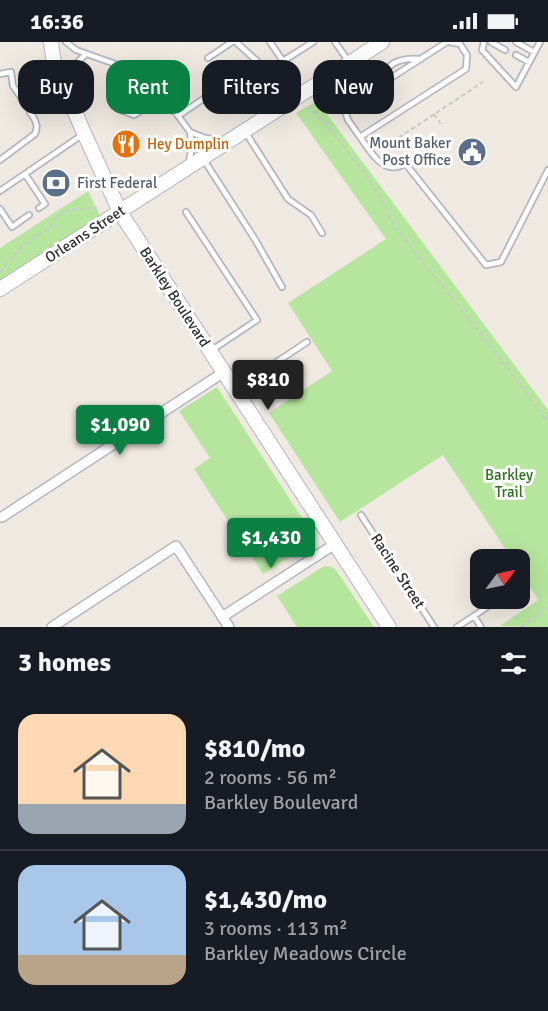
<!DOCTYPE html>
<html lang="en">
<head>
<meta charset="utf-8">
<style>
	body { margin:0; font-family:Signika,sans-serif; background:#20242c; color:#f1f3f6; height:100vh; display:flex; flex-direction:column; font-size:22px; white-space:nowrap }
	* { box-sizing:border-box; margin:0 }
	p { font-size:20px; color:#9ea1a6 }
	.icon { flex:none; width:33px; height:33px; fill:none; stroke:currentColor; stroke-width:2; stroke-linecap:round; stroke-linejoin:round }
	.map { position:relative; height:585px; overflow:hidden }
	.details { display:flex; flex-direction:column; background:#171b24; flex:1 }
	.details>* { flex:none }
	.top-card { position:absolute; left:18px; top:18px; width:513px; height:54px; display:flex; gap:12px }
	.needle { width:39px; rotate:57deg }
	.controls { position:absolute; left:470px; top:507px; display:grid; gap:12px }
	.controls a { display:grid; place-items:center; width:60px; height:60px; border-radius:12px; background:#171b24; box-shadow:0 6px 24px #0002; font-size:30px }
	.price { position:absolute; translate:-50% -51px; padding:0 14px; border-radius:6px; background:#0b8043; color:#fff; font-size:20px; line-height:39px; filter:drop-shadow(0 2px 3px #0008) }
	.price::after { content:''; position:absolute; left:50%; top:36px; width:18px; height:14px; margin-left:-9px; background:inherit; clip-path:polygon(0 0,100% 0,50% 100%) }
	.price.current { background:#222; color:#fff }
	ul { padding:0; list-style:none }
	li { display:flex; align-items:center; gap:18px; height:150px; padding:0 18px }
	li+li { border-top:2px solid #363941 }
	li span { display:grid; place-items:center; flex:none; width:168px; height:120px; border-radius:18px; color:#555 }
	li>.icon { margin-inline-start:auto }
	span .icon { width:72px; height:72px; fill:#fffc; stroke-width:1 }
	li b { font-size:26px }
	h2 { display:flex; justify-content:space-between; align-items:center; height:72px; padding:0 18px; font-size:26px }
	.chip { padding:0 21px; border-radius:18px; background:#171b24; box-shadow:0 6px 24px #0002; font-size:21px; line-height:54px }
	.chip.current { background:#0b8043; color:#fff }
	.status { display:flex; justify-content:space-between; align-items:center; height:42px; padding:0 30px; background:#171b24; direction:ltr }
	.status svg { height:16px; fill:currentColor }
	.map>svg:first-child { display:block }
	.green { fill:#b6e59e }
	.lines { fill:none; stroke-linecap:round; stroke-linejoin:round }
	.lane-casing { stroke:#b4b7c1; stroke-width:8 }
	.street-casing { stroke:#b4b7c1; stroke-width:12 }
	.secondary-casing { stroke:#b4b7c1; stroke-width:16 }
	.path { stroke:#c9c9c9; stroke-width:2; stroke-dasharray:4.5 3; stroke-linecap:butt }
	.lane { stroke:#fff; stroke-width:4.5 }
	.street { stroke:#fff; stroke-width:9 }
	.secondary { stroke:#fff; stroke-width:14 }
	.labels { text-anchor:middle; stroke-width:6; stroke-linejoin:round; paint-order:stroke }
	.service-label { font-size:15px; fill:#4e5e75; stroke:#fff; text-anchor:end }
	.food-label { font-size:15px; fill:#c56008; stroke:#fff; text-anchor:start }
	.street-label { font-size:15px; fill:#2e2e2e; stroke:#fff }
	.park-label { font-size:15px; fill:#2c6e1b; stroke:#fff }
</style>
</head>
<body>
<div class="status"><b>16:36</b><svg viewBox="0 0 49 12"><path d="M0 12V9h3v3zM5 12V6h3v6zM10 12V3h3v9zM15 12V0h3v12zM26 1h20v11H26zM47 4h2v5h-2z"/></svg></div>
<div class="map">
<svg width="548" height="585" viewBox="0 0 548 585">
	<rect width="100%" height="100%" fill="#efe9e1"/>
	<path class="green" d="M317,59L548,368V585L500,584L538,558L519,528V518L512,517L443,413L340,480L269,371L332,329L288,261L386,197L296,71Z
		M88,149L100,174L0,239V206Z
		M217,345L309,487C312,494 312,498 307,504L263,532L194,427L210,416L179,369Z
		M326,524L332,525L336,528L374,585H297L277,554L321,526Z"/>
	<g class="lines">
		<g class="lane-casing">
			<path id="lane" d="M66,0L76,8L118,23L149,41L176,71L190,90L192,104L189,120
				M270,0L283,19L313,0
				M335,0L349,20
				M484,0L482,8L516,45L540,0
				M491,0L505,8
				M516,0L534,10
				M516,13L529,20
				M208,16L232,0
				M118,23L113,44L123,69L134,73L162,56
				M0,32L11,30L13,44L20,54
				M326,39L344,66L348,78L360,95L466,27L467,13L460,2L450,0
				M68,43C70,30 75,21 85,13
				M378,45C384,22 398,15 421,17
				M344,66L447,0
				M178,74L258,20L236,0
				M190,90L205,96L225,98
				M246,91L288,157L311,173L322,191
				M360,95C368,106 380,128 396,125C400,125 402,123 405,121L486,223L501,220L548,128
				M0,118L35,92C39,83 35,78 30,70
				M204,118L256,199L282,245
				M25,132L45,162L39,166
				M0,149L82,93
				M0,167L12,185L29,173
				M186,170L257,278L212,308
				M237,346L307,300
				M361,473L434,585
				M474,574L500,556
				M457,585L474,574L481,585"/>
		</g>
		<g class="street-casing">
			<path id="street" d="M2,475L224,330
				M222,575L335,502
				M52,585L176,504L229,585"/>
		</g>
		<g class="secondary-casing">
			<path id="secondary" d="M51,0L53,15L56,26L84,91L120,170L389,585
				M0,247L382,0"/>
		</g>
		<path class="path" d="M156,37L163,29
			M308,64L323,79L358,122L378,151L396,187L500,316L548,380
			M434,72L442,84
			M380,108L483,40
			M0,230L21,205L49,186L57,175L67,168L88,167L93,164L97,167
			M521,585L548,566"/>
		<use href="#lane" class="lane"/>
		<use href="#street" class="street"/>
		<use href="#secondary" class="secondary"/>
	</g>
	<defs>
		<g id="restaurant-disc" transform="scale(1.5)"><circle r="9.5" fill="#e8710a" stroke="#fff"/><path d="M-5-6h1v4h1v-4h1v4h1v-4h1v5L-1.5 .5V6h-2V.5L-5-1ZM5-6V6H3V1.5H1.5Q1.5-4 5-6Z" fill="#fff"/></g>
		<g id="civic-disc" transform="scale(1.5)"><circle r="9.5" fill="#5c6f8a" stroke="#fff"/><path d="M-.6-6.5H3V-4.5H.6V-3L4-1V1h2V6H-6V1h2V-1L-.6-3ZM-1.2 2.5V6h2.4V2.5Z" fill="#fff"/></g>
		<g id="bank-disc" transform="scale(1.5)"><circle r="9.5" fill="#5c6f8a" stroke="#fff"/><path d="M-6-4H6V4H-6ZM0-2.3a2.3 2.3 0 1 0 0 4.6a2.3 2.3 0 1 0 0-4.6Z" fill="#fff"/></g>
	</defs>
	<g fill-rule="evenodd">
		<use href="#restaurant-disc" x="126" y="102"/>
		<use href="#civic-disc" x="472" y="110"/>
		<use href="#bank-disc" x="56" y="141"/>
	</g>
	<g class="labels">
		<g class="service-label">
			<text x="451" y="106">Mount Baker<tspan x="451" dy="17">Post Office</tspan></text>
			<text x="77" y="146" text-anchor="start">First Federal</text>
		</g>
		<g class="food-label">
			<text x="147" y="107">Hey Dumplin</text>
		</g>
		<g class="street-label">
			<text transform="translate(85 192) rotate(-33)" y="5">Orleans Street</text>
			<text transform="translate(175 255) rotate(57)" y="5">Barkley Boulevard</text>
			<text transform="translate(398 529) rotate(57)" y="5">Racine Street</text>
		</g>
		<g class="park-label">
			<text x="509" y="438">Barkley<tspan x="509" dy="17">Trail</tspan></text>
		</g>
	</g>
</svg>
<div class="controls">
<a><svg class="needle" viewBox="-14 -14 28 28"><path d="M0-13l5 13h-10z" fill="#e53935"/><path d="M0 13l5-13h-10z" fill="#9ea1a6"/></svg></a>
</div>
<b class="price current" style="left:268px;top:369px">$810</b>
<b class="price" style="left:120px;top:414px">$1,090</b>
<b class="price" style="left:271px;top:527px">$1,430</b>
<div class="top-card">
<a class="chip">Buy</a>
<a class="chip current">Rent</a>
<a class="chip">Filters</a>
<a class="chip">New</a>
</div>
</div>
<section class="details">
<h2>3 homes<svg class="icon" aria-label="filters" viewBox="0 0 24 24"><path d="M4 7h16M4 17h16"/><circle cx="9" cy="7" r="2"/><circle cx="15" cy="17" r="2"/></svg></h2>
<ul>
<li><span style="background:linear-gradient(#ffd9b3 75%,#9aa5b1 0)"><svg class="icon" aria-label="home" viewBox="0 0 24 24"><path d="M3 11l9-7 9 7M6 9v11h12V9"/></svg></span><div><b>$810/mo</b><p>2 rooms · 56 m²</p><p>Barkley Boulevard</p></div></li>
<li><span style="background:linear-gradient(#a9c7e8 75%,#b9a48a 0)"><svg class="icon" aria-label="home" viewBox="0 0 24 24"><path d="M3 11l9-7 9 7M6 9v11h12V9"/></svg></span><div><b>$1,430/mo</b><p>3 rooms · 113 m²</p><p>Barkley Meadows Circle</p></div></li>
</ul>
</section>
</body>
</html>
